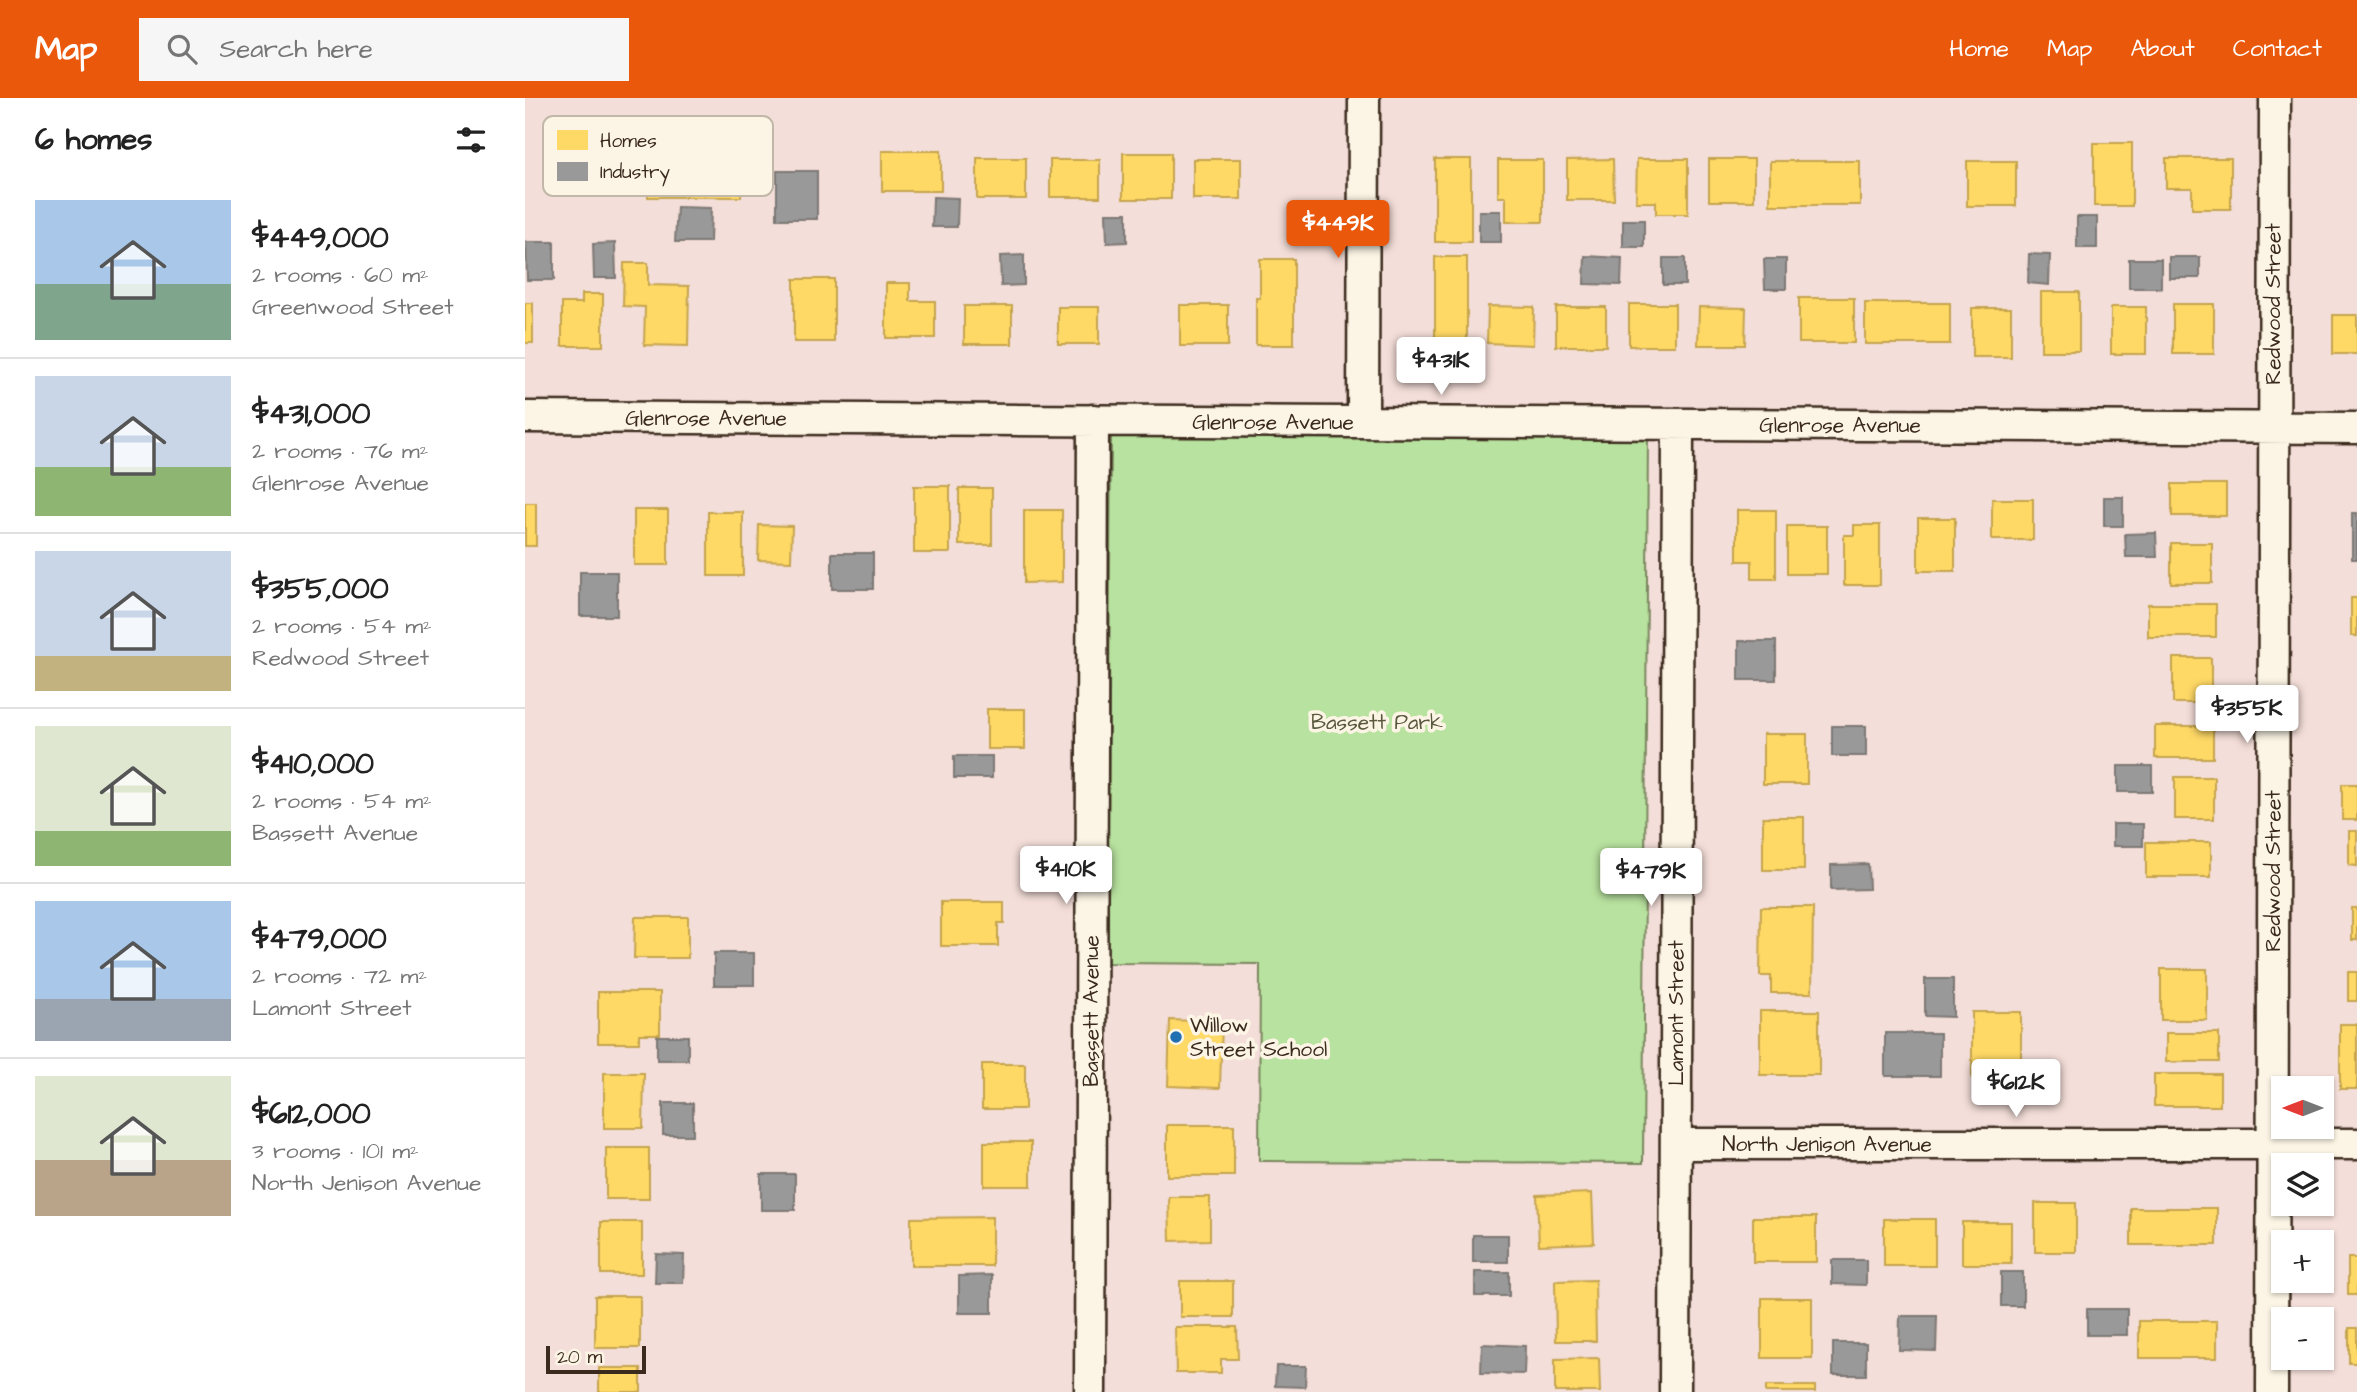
<!DOCTYPE html>
<html lang="en">
<head>
<meta charset="utf-8">
<style>
	body { margin:0; font-family:"Architects Daughter",sans-serif; background:#f6f6f6; color:#222; height:100vh; display:flex; flex-direction:column; font-size:26px; white-space:nowrap }
	* { box-sizing:border-box; margin:0 }
	p { font-size:23px; color:#767676 }
	.icon { flex:none; width:38px; height:38px; fill:none; stroke:currentColor; stroke-width:2; stroke-linecap:round; stroke-linejoin:round }
	.map { position:relative; flex:1; overflow:hidden }
	.panel { display:flex; flex-direction:column; background:#fff; width:525px }
	.panel>* { flex:none }
	.needle { width:46px; rotate:270deg }
	.controls { position:absolute; left:1746px; top:978px; display:grid; gap:14px }
	.controls a { display:grid; place-items:center; width:63px; height:63px; border-radius:0px; background:#fff; box-shadow:0 2px 5px #0004; font-size:35px }
	.scale { position:absolute; left:21px; bottom:18px; width:100px; box-sizing:border-box; padding-left:7px; border:4px solid #3b2a1e; border-top:0; font-size:19px; line-height:24px; white-space:nowrap; color:#3b2a1e; -webkit-text-stroke:5px #fcf5e5; paint-order:stroke }
	.price { position:absolute; translate:-50% -60px; padding:0 16px; border-radius:7px; background:#fff; color:#222; font-size:23px; line-height:46px; filter:drop-shadow(0 2px 4px #0008) }
	.price::after { content:''; position:absolute; left:50%; top:42px; width:21px; height:16px; margin-left:-10px; background:inherit; clip-path:polygon(0 0,100% 0,50% 100%) }
	.price.active { background:#ea580c; color:#fff }
	ul { padding:0; list-style:none }
	li { display:flex; align-items:center; gap:21px; height:175px; padding:0 35px }
	li+li { border-top:2px solid #e0e0e0 }
	li span { display:grid; place-items:center; flex:none; width:196px; height:140px; border-radius:0px; color:#555 }
	li>.icon { margin-inline-start:auto }
	span .icon { width:84px; height:84px; fill:#fffc; stroke-width:1 }
	li b { font-size:30px }
	h2 { display:flex; justify-content:space-between; align-items:center; height:84px; padding:0 35px; font-size:30px }
	header { display:flex; align-items:center; gap:42px; box-sizing:border-box; height:98px; padding:0 35px; background:#ea580c; color:#fff }
	header strong { font-size:33px }
	nav { display:flex; gap:38px; margin-inline-start:auto; font-size:24px }
	.search { width:490px; height:63px; background:#f6f6f6; display:flex; align-items:center; gap:18px; box-sizing:border-box; padding:0 24px; border-radius:0px; color:#767676; font-size:26px }
	main { display:flex; flex:1; min-height:0 }
	.map>svg:first-child { display:block }
	.green { fill:#b8e29f; stroke:#7a865e; stroke-width:2 }
	.homes { fill:#ffd966; stroke:#c4a450; stroke-width:2 }
	.industry { fill:#999; stroke:#7d7874; stroke-width:2 }
	.lines { fill:none; stroke-linecap:round; stroke-linejoin:round }
	.minor-casing { stroke:#3b2a1e; stroke-width:35 }
	.minor { stroke:#fcf5e5; stroke-width:30 }
	.poi-dot { fill:#1f6fb2; stroke:#fcf5e5; stroke-width:2.5 }
	.labels { text-anchor:middle; stroke-width:7; stroke-linejoin:round; paint-order:stroke }
	.street-label { font-size:21px; fill:#3b2a1e; stroke:#fcf5e5 }
	.park-label { font-size:21px; fill:#5a583e; stroke:#fcf5e5 }
	.poi-label { font-size:21px; fill:#3b2a1e; stroke:#fcf5e5; text-anchor:start }
	.key { fill:#fcf5e5; stroke:#c2b8a9; stroke-width:2 }
	.key-label { font-size:19px; fill:#3b2a1e }
</style>
</head>
<body>
<header>
<strong>Map</strong>
<div class="search"><svg class="icon" aria-label="search" viewBox="0 0 24 24"><circle cx="10" cy="10" r="6"/><path d="M15 15l6 6"/></svg>Search here</div>
<nav><a>Home</a><a>Map</a><a>About</a><a>Contact</a></nav>
</header>
<main>
<section class="panel">
<h2>6 homes<svg class="icon" aria-label="filters" viewBox="0 0 24 24"><path d="M4 7h16M4 17h16"/><circle cx="9" cy="7" r="2"/><circle cx="15" cy="17" r="2"/></svg></h2>
<ul>
<li><span style="background:linear-gradient(#a9c7e8 60%,#7fa58c 0)"><svg class="icon" aria-label="home" viewBox="0 0 24 24"><path d="M3 11l9-7 9 7M6 9v11h12V9"/></svg></span><div><b>$449,000</b><p>2 rooms · 60 m²</p><p>Greenwood Street</p></div></li>
<li><span style="background:linear-gradient(#c9d6e8 65%,#8fb573 0)"><svg class="icon" aria-label="home" viewBox="0 0 24 24"><path d="M3 11l9-7 9 7M6 9v11h12V9"/></svg></span><div><b>$431,000</b><p>2 rooms · 76 m²</p><p>Glenrose Avenue</p></div></li>
<li><span style="background:linear-gradient(#c9d6e8 75%,#c2b280 0)"><svg class="icon" aria-label="home" viewBox="0 0 24 24"><path d="M3 11l9-7 9 7M6 9v11h12V9"/></svg></span><div><b>$355,000</b><p>2 rooms · 54 m²</p><p>Redwood Street</p></div></li>
<li><span style="background:linear-gradient(#dfe7d0 75%,#8fb573 0)"><svg class="icon" aria-label="home" viewBox="0 0 24 24"><path d="M3 11l9-7 9 7M6 9v11h12V9"/></svg></span><div><b>$410,000</b><p>2 rooms · 54 m²</p><p>Bassett Avenue</p></div></li>
<li><span style="background:linear-gradient(#a9c7e8 70%,#9aa5b1 0)"><svg class="icon" aria-label="home" viewBox="0 0 24 24"><path d="M3 11l9-7 9 7M6 9v11h12V9"/></svg></span><div><b>$479,000</b><p>2 rooms · 72 m²</p><p>Lamont Street</p></div></li>
<li><span style="background:linear-gradient(#dfe7d0 60%,#b9a48a 0)"><svg class="icon" aria-label="home" viewBox="0 0 24 24"><path d="M3 11l9-7 9 7M6 9v11h12V9"/></svg></span><div><b>$612,000</b><p>3 rooms · 101 m²</p><p>North Jenison Avenue</p></div></li>
</ul>
</section>
<div class="map">
<svg width="1832" height="1294" viewBox="0 0 1832 1294">
	<rect width="100%" height="100%" fill="#f4ded9"/>
	<filter id="ink" filterUnits="userSpaceOnUse"><feTurbulence type="fractalNoise" baseFrequency=".0143" numOctaves="2"/><feDisplacementMap in="SourceGraphic" scale="14" xChannelSelector="R" yChannelSelector="G"/><feConvolveMatrix kernelMatrix="1 2 1 2 8 2 1 2 1" color-interpolation-filters="sRGB"/></filter>
	<g filter="url(#ink)">
		<path class="green" d="M586,335L1123,338L1118,1065L734,1063L735,866L582,865Z"/>
		<path class="homes" d="M1569,45H1607V108H1569Z
			M357,53H416V93H357Z
			M123,55H216V99H123Z
			M598,55H646V101H598Z
			M452,60H501V101H452Z
			M1641,60H1706V111H1667V90H1641Z
			M668,61H716V101H668Z
			M910,61H946V144H910Z
			M1088,61L1089,102H1042V62Z
			M1112,61H1163V116H1131V104H1111Z
			M1184,61H1229V103H1184Z
			M525,62H575V99H525Z
			M973,62H1018V124H981V99H973Z
			M1245,63H1335V107H1245Z
			M1442,63H1491V108H1442Z
			M910,159H942V245H910Z
			M735,161H769V247H731V200H735Z
			M99,165H123V187L164,188L163,248L119,247L120,209L98,208Z
			M269,181H309V244H269Z
			M361,185H385V203H410V240H361Z
			M1516,194H1554V253H1516Z
			M57,196H78V248H37V205H57Z
			M1274,200H1329V245H1274Z
			M0,205H8V245H0Z
			M1340,205H1425V246H1340Z
			M1104,206H1150V248H1104Z
			M1648,206H1689V256H1648Z
			M655,207H703V248H655Z
			M439,208H487V246H439Z
			M963,208L1009,209L1008,247L962,245Z
			M533,209H574V246H533Z
			M1031,209H1081V248H1031Z
			M1174,209L1221,210L1220,247H1173Z
			M1586,209H1621V256H1586Z
			M1447,210H1486V259H1447Z
			M1808,217H1832V256H1808Z
			M1647,386H1701V418H1647Z
			M389,388H425V455H389Z
			M434,390H467V447H434Z
			M1467,401H1508V442H1467Z
			M0,405H11V448H0Z
			M109,412H143V467H109Z
			M499,412H537V484L499,485Z
			M1212,412H1251V481H1227V463H1212Z
			M183,414H218V478H183Z
			M1393,420H1430V473H1393Z
			M234,427L267,428L266,463L233,462Z
			M1329,427H1355V487H1319V437H1329Z
			M1262,428H1302V476H1262Z
			M1646,445H1687V485H1646Z
			M1826,500H1832V538H1826Z
			M1623,506H1691V539H1623Z
			M1648,560H1686V605H1648Z
			M462,611H500V651H462Z
			M1630,628H1688V660H1630Z
			M1238,636H1282V686H1238Z
			M1650,679H1689V721H1650Z
			M1817,686H1832V722H1817Z
			M1238,719H1279V772H1238Z
			M1824,733H1832V768L1824,767Z
			M1621,744H1686V779H1621Z
			M416,804H479V825H473V848H416Z
			M1236,809H1288L1287,895H1246V878H1235Z
			M1827,810H1832V842H1827Z
			M110,819H163V860H109Z
			M1636,871H1682V922H1636Z
			M1823,874H1832V903H1823Z
			M73,894H135V936H114V945H73Z
			M1235,913H1294V977H1235Z
			M1447,914H1496V980H1447Z
			M645,922L697,924L695,990L643,988Z
			M1815,926H1832V991H1815Z
			M1641,935H1694V964H1641Z
			M457,966H500V1011H457Z
			M79,975H119L118,1030H79Z
			M1629,976H1695V1008H1629Z
			M642,1027H709V1078H642Z
			M459,1044H506V1088H459Z
			M81,1050H124V1101H81Z
			M1067,1095L1069,1145L1014,1147L1012,1097Z
			M644,1099H685V1142L645,1143Z
			M1510,1105H1551V1154H1510Z
			M1606,1110H1692V1147H1606Z
			M467,1119V1168H386V1120Z
			M1228,1119H1291V1164H1228Z
			M1359,1121H1410V1168H1359Z
			M76,1124H117V1176H76Z
			M1437,1124H1486V1166H1437Z
			M1823,1160H1832V1197H1823Z
			M1070,1182L1071,1243H1031L1030,1183Z
			M655,1183H708V1219H655Z
			M70,1198H115V1250H70Z
			M1237,1200H1287V1260H1237Z
			M1614,1223H1692V1260H1614Z
			M650,1229H712L713,1261H696V1275H651Z
			M1824,1230H1832V1265H1824Z
			M1074,1260L1075,1294H1030V1261Z
			M74,1270H116V1294H74Z
			M1241,1288H1290V1294H1241Z"/>
		<path class="industry" d="M252,73H292V121H252Z
			M408,99L433,100L432,129H407Z
			M152,109L186,110L185,144H150Z
			M954,113H976V144H954Z
			M581,115H602V144L582,145Z
			M1552,119H1572V150H1552Z
			M1098,122H1119V149H1098Z
			M1,144H29V182H2Z
			M90,145L91,180H69L68,146Z
			M1504,156L1525,157L1524,187L1503,185Z
			M499,157V187L476,188L475,158Z
			M1060,158L1097,160L1096,187L1059,186Z
			M1644,159H1675V180H1644Z
			M1138,160H1160V187H1138Z
			M1239,161H1261V191H1240Z
			M1604,161H1636V190H1604Z
			M1579,399H1598V428H1579Z
			M1827,415H1832V461H1827Z
			M1631,435L1632,459H1601L1600,436Z
			M307,455H348V491H307Z
			M55,474H92V518H55Z
			M1214,543H1251V582H1214Z
			M1307,628H1341V658H1307Z
			M429,658H467V680H429Z
			M1593,668H1627V694H1593Z
			M1588,726H1618V748H1588Z
			M1343,766L1344,791L1306,792V767Z
			M189,855H229V887H189Z
			M1400,881H1428V919L1400,918Z
			M1360,935H1415V978H1360Z
			M132,938H163V962H132Z
			M138,1005H168V1037H138Z
			M236,1076H270V1112H236Z
			M948,1137H983V1164H948Z
			M131,1156L159,1157L158,1185H130Z
			M1307,1162H1341V1187L1307,1186Z
			M950,1174H984V1198H950Z
			M1476,1174H1498V1208H1476Z
			M467,1177V1215H434V1178Z
			M1562,1211H1602V1237H1562Z
			M1375,1218H1412L1411,1253L1374,1252Z
			M1308,1245H1341V1277H1308Z
			M957,1246L1000,1248L999,1276L956,1275Z
			M751,1268H781L780,1289L750,1288Z"/>
		<g class="lines">
			<g class="minor-casing">
				<path id="minor" d="M0,319L1832,330
					M838,324L839,0
					M1151,1046H1832
					M565,1294L568,322
					M1150,1294L1153,326
					M1747,1294L1750,0"/>
			</g>
			<use href="#minor" class="minor"/>
		</g>
	</g>
	<circle class="poi-dot" cx="651" cy="939" r="7"/>
	<g class="labels">
		<g class="street-label">
			<text transform="translate(1748 206) rotate(-90)" y="7">Redwood Street</text>
			<text x="181" y="327">Glenrose Avenue</text>
			<text x="748" y="331">Glenrose Avenue</text>
			<text x="1315" y="334">Glenrose Avenue</text>
			<text transform="translate(1748 773) rotate(-90)" y="7">Redwood Street</text>
			<text transform="translate(566 913) rotate(-90)" y="7">Bassett Avenue</text>
			<text transform="translate(1151 915) rotate(-90)" y="7">Lamont Street</text>
			<text x="1302" y="1053">North Jenison Avenue</text>
		</g>
		<g class="park-label">
			<text x="852" y="631">Bassett Park</text>
		</g>
		<g class="poi-label">
			<text x="665" y="934">Willow<tspan x="665" dy="24">Street School</tspan></text>
		</g>
	</g>
	<rect x="18" y="18" width="230" height="80" rx="10" class="key"/>
	<rect x="32" y="32" width="31" height="20" fill="#ffd966"/>
	<rect x="32" y="64" width="31" height="19" fill="#999"/>
	<g class="key-label">
		<text x="75" y="49">Homes</text>
		<text x="75" y="80">Industry</text>
	</g>
</svg>
<div class="controls">
<a><svg class="needle" viewBox="-14 -14 28 28"><path d="M0-13l5 13h-10z" fill="#e53935"/><path d="M0 13l5-13h-10z" fill="#767676"/></svg></a>
<a><svg class="icon" aria-label="layers" viewBox="0 0 24 24"><path d="M12 4l9 5-9 5-9-5zM3 14l9 5 9-5"/></svg></a>
<a>+</a>
<a>−</a>
</div>
<div class="scale">20 m</div>
<b class="price active" style="left:813px;top:162px">$449K</b>
<b class="price" style="left:916px;top:299px">$431K</b>
<b class="price" style="left:1722px;top:647px">$355K</b>
<b class="price" style="left:541px;top:808px">$410K</b>
<b class="price" style="left:1126px;top:810px">$479K</b>
<b class="price" style="left:1491px;top:1021px">$612K</b>
</div>
</main>
</body>
</html>
